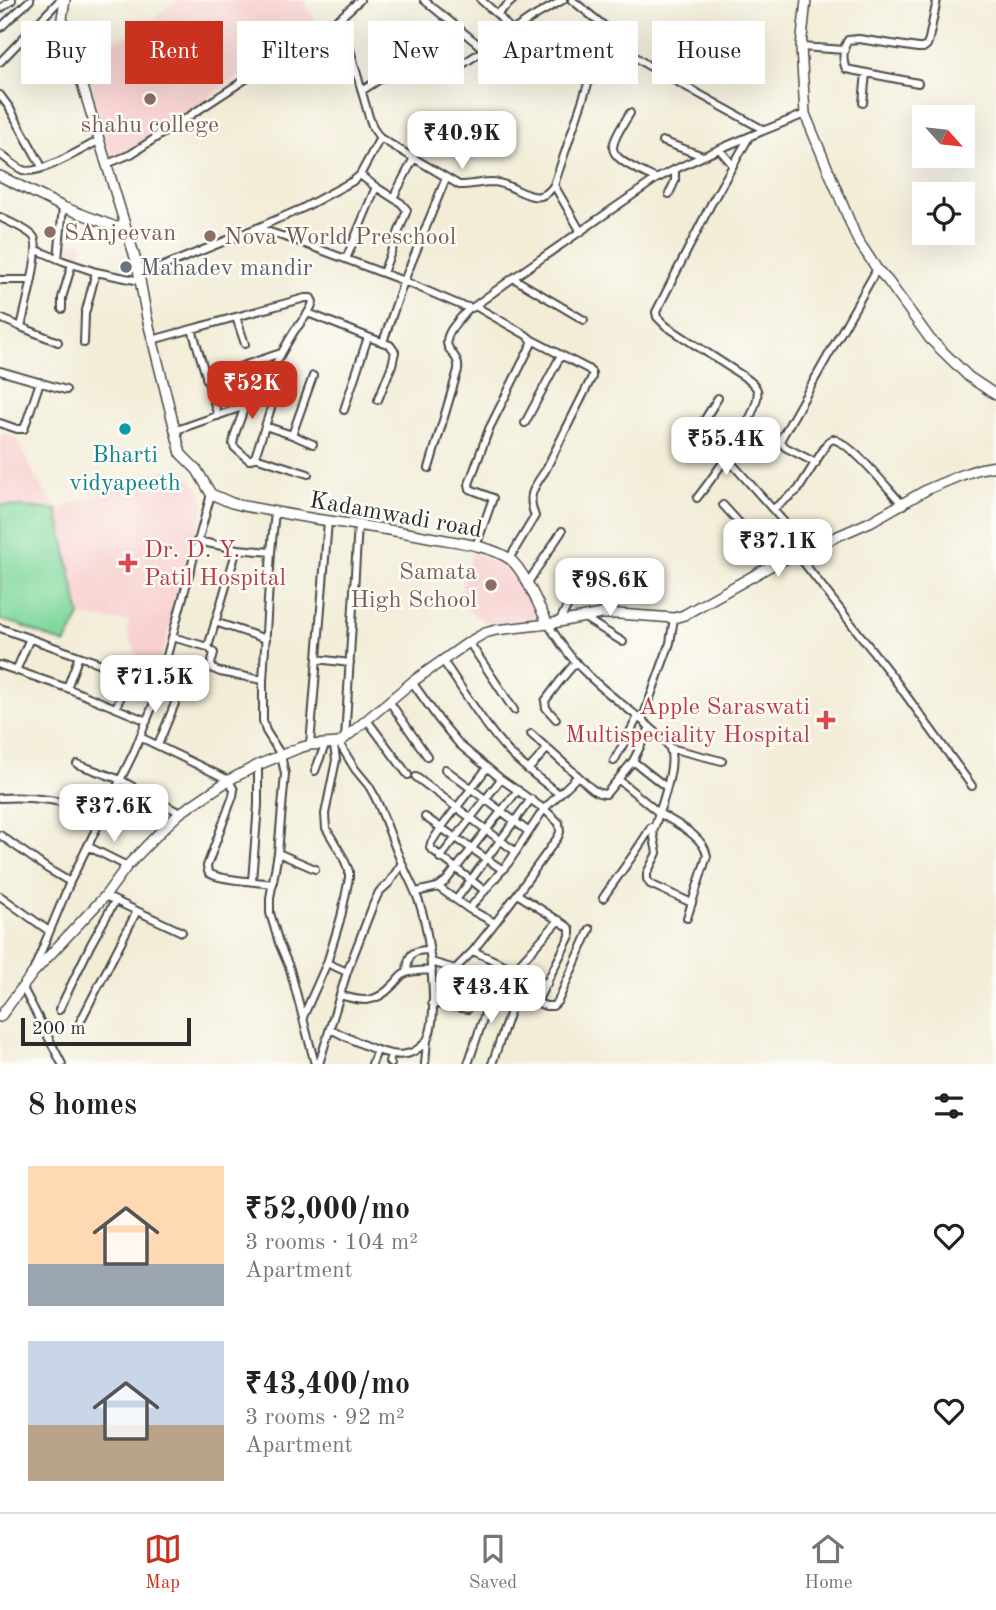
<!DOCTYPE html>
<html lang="en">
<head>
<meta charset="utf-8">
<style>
	body { margin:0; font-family:"Old Standard TT",serif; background:#f2f2f2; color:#222; height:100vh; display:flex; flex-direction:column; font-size:26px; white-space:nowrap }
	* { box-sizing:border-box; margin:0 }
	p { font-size:23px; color:#767676 }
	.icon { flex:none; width:38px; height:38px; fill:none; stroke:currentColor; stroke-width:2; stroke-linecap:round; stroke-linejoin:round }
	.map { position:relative; height:1064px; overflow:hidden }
	.sheet { display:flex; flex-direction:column; background:#fff; flex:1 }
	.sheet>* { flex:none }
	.hud { position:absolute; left:21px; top:21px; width:956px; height:63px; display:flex; gap:14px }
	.needle { width:46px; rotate:117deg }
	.fabs { position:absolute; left:912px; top:105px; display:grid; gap:14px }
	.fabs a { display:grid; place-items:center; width:63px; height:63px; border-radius:0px; background:#fff; box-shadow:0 7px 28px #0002; font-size:35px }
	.scale { position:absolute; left:21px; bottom:18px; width:170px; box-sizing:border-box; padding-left:7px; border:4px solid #2b2b2b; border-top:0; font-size:19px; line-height:24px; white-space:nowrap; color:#2b2b2b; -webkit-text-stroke:5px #fdfcf7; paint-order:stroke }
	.price { position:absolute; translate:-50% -60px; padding:0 16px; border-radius:14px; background:#fff; color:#222; font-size:23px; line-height:46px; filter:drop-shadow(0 2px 4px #0008) }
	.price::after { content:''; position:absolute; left:50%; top:42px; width:21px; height:16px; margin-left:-10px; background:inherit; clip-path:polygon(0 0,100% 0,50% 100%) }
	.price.selected { background:#c8321e; color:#fff }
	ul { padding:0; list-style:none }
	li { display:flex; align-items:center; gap:21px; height:175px; padding:0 28px }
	li span { display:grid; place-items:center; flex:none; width:196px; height:140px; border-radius:0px; color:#555 }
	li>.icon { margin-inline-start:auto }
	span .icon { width:84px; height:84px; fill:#fffc; stroke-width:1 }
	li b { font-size:30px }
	h2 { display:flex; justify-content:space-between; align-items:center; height:84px; padding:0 28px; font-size:30px }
	.pill { padding:0 24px; border-radius:0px; background:#fff; box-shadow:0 7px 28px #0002; font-size:24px; line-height:63px }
	.pill.selected { background:#c8321e; color:#fff }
	.tab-bar { display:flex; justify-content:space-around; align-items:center; height:98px; border-top:2px solid #e0e0e0; background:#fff; font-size:19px; color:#767676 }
	.tab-bar a { display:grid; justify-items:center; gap:4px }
	.tab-bar .selected { color:#c8321e }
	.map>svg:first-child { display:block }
	.built { fill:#f7d0cf }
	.green { fill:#80d89d; stroke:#568264; stroke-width:2 }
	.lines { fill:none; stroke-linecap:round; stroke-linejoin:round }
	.street-casing { stroke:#494845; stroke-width:10 }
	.secondary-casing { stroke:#494845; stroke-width:12 }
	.street { stroke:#fff; stroke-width:6 }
	.secondary { stroke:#fff; stroke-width:9 }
	.education-dot { fill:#8d6e63; stroke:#fdfcf7; stroke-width:2.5 }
	.worship-dot { fill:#6b7280; stroke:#fdfcf7; stroke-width:2.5 }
	.culture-dot { fill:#0f9aa8; stroke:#fdfcf7; stroke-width:2.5 }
	.health-dot { fill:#e0444e; stroke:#fdfcf7; stroke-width:2.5 }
	.labels { text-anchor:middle; stroke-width:5; stroke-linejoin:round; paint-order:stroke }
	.education-label { font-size:24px; fill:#785e54; stroke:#fdfcf7; text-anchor:start }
	.worship-label { font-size:24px; fill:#5b616d; stroke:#fdfcf7; text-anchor:start }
	.culture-label { font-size:24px; fill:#0d838f; stroke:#fdfcf7 }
	.street-label { font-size:24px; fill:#2b2b2b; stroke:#fdfcf7 }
	.health-label { font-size:24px; fill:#be3a42; stroke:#fdfcf7; text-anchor:start }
</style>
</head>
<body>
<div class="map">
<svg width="996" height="1064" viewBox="0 0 996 1064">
	<rect width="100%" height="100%" fill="#fdfcf7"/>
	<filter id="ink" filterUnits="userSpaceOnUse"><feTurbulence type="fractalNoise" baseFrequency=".0143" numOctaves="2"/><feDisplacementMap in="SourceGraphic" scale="14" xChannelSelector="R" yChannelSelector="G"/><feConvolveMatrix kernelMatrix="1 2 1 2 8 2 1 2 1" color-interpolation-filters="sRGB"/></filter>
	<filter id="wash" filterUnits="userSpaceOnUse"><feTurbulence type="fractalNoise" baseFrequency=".00686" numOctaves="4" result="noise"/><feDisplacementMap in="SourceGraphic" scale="28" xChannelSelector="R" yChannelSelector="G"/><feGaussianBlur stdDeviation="1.57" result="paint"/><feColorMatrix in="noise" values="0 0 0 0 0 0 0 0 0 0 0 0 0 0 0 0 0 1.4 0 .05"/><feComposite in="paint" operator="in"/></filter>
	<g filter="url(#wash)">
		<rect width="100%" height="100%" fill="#f3edd8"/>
		<path class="built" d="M178,0H304L317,24L135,147L111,159L80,50L147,30L144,25Z
			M65,241L82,243L81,259L61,251Z
			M0,433L16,438L36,479L57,510L169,467L173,472L186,474L198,487L204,505L155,680L137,673L140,662L127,632L129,622L80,616L65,644L17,624L0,620Z
			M472,552L509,568L540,622L486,623L457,602Z"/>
		<path class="green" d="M0,505L57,510L80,616L65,644L17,624L0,620Z"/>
	</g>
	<g filter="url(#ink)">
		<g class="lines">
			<g class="street-casing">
				<path id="street" d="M424,0L485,50
					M481,0L497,14L513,0
					M572,0L608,29L629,52L647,65L764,130
					M0,9L12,0
					M497,14L512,31
					M341,17L360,0
					M0,28L30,0
					M801,47L845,50
					M0,62L60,0
					M448,74L533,17L563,0
					M918,83L846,69C842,61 843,47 848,40L859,39L918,48H923L927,45L929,39L937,0
					M363,90L402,65
					M0,95L9,107L42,167
					M863,103L866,73
					M630,113C625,122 614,136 613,147C612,161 646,173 656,179
					M662,141L703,156
					M720,150L732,164
					M0,154C7,159 15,167 23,170C39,176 84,148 100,140
					M107,164L131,154L341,17L369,117L373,128L380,138L459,185C471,185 482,182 493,182C516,183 537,212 554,185
					M360,175L376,187L393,198L414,158
					M669,194L675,181V169
					M0,217C10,223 25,228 33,236C43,245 24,312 21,327L0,318
					M257,228L303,208L353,181L360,175L380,138
					M581,232L554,185L589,81L614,37
					M37,250L63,261L96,272L140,281
					M58,259L63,207
					M346,259L376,187
					M139,273L159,268L257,228L300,242L404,281L460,305L472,308L513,278L656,179C704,154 755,134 805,114
					M383,273L407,210L401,203L393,198
					M513,278L584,320
					M0,280H32
					M475,306L526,335L532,340V343L489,429L469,484L470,489L493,498L476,546
					M62,309V298L72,264
					M308,313L368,337L344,410
					M236,317L245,344
					M21,327L58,342
					M192,329L218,416
					M368,337L390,345L395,352L392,365L378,400
					M152,340L305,298H311L313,302C310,313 302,321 295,330C279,355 267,385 245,406L174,431
					M383,342L404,281L446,178
					M84,343L85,314L96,272
					M0,371L66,390
					M313,376L292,435L313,444
					M206,378L281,353
					M718,398L700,427V435L727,458L808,549
					M245,406L235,434L233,444L234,447L249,460L255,457L308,474
					M0,423L17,429H24L40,382
					M525,423L561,355
					M265,426L292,435
					M255,457L276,393
					M816,463L785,447L782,443L781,439L877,269
					M429,468L458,370C459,360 455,357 450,350C439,336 461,319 469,308
					M697,498C711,480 763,410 757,390C755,384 750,381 746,378L666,326L657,317L656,312L711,204L748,139
					M723,505L776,563
					M773,509L798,490L828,442L833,439C854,445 887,488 903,505
					M197,541L237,549L271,552L275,511
					M271,552L263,680V721L266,731L281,755L285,774L278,853L270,898V913L279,943L290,969L315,1064
					M797,554L892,676L972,786
					M509,559L535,516C527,496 533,488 545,471L592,377V373L588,369L532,340
					M527,584L562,531
					M601,614L627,568
					M583,617L623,642
					M215,622L266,639
					M559,622L588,567
					M548,624C559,641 570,658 585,672C605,693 630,709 652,729C658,734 667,741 670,749C676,764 664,798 659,813C675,823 704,836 707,856L687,918
					M0,628L79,656L67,688
					M172,637L208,647L237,549
					M469,642L514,710
					M208,647L214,653L211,664L213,669L220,672L263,680
					M79,656L160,685
					M317,659L350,663
					M443,661C464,691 483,724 508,751C523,767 541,780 559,794
					M0,665L67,688L147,721
					M16,671L30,638
					M412,682L439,720L460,745L501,779L544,809L559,823L560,832L558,837L517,894
					M389,701L427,756
					M116,707L131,675
					M556,719L546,708L545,701L560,681L576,662
					M367,720L408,775
					M642,720L670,643L674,618
					M531,734L578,776
					M140,737L229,780L234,790L233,796L207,866C208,872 207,873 213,875C223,880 259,882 273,884
					M345,739L358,524
					M158,745L178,696
					M310,745L328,521
					M670,748L722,761
					M614,761L638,717
					M633,761L666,787
					M77,764L121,780L180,813
					M445,769L529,832
					M528,770L547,749
					M315,771L325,745
					M416,777L516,852
					M619,780L659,813
					M0,798C40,795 67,803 105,813
					M659,813L653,832L657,853L647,873V879L650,884L692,903
					M425,817L503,870
					M0,835L48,869L70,882
					M89,847L127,866
					M278,853L315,869
					M440,858L501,779
					M252,881L258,805V765
					M438,887L446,881L518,790
					M485,891L430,848L431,843L441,828L487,768
					M416,892L438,887L469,909L495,923L517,894L567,926L570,929V936L537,1002
					M0,896L49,931
					M603,898C619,874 637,852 651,827
					M456,900L531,799
					M469,909L509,862L544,809L578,776C586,783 595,795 606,794L633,761L650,727
					M137,911L182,932
					M473,951L495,923
					M431,962L455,969L494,987L546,1006H553L558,1001L590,929
					M327,963L347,972
					M34,969L70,882L134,752L155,700L211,494
					M455,969L473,951L547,984
					M514,970L559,920
					M407,972C408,954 411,950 430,950
					M22,986L62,1064
					M340,995C362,1002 375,1004 392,986C396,983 399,977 404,974C411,970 423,971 432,970
					M432,1003L468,1009
					M59,1010L91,944L115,901
					M303,1017L327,963L341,917L349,878V871L343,857L326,828L325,814L336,760L334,745
					M80,1022L137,911L105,896
					M330,1029C350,1038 389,1061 410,1053C416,1051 424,1045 427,1040C440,1018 429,933 421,908C416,890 407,876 400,859C391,838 384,815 374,795L369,786L355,769L339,743
					M391,1054L389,1062L391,1064
					M319,1064L347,972L373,905L379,892L389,883L402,863
					M372,1064L377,1050
					M425,1064L427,1040
					M468,1064L494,987
					M492,1064L516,994"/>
			</g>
			<g class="secondary-casing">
				<path id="secondary" d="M65,0L62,18L137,264L147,318L181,454L197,470L211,494L232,503L244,506C272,511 300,517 329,521C364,526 399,531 434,538C456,542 493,546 511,560C525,572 539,607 548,624
					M806,0L801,47L805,114L857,239L877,269L888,281L930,339L969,377L996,395
					M0,176L63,207L116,227L125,226
					M0,1017L33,973L105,896L127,866L163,829L180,813L229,780L258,765L299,748L310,745L339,743L412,682L469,642L485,633L496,630L548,624L601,614H619L674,618L684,615L776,563L870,522L928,489L959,476L979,469L996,466"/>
			</g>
			<use href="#street" class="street"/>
			<use href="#secondary" class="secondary"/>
		</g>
	</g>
	<g class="education-dot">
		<circle cx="150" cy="99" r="7"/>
		<circle cx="50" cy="232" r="7"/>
		<circle cx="210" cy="236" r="7"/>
		<circle cx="491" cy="585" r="7"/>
	</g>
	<circle class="worship-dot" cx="126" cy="267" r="7"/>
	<circle class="culture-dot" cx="125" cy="429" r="7"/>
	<g class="health-dot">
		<path d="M124.5 552.5h7v7h7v7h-7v7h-7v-7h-7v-7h7z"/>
		<path d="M822.5 709.5h7v7h7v7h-7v7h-7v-7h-7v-7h7z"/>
	</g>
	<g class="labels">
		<g class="education-label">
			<text x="150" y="132" text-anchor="middle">shahu college</text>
			<text x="64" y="240">SAnjeevan</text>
			<text x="224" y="244">Nova World Preschool</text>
			<text x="477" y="579" text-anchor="end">Samata<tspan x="477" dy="28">High School</tspan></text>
		</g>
		<g class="worship-label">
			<text x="140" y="275">Mahadev mandir</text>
		</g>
		<g class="culture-label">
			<text x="125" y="462">Bharti<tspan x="125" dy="28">vidyapeeth</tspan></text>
		</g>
		<g class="street-label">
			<text transform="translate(396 514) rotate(10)" y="8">Kadamwadi road</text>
		</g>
		<g class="health-label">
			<text x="144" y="557">Dr. D. Y.<tspan x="144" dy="28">Patil Hospital</tspan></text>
			<text x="810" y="714" text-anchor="end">Apple Saraswati<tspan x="810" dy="28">Multispeciality Hospital</tspan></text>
		</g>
	</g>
</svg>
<div class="fabs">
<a><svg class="needle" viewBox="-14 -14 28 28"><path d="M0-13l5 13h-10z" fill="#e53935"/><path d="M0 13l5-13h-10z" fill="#767676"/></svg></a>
<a><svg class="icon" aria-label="locate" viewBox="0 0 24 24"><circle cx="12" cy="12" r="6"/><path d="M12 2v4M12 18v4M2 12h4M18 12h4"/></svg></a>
</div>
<div class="scale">200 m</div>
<b class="price" style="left:462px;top:171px">₹40.9K</b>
<b class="price selected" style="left:252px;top:421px">₹52K</b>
<b class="price" style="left:726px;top:477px">₹55.4K</b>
<b class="price" style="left:778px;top:579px">₹37.1K</b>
<b class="price" style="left:610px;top:618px">₹98.6K</b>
<b class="price" style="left:155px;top:715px">₹71.5K</b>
<b class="price" style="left:114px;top:844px">₹37.6K</b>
<b class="price" style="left:491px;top:1025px">₹43.4K</b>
<div class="hud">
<a class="pill">Buy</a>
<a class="pill selected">Rent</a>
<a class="pill">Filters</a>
<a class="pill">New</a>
<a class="pill">Apartment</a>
<a class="pill">House</a>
</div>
</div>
<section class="sheet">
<h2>8 homes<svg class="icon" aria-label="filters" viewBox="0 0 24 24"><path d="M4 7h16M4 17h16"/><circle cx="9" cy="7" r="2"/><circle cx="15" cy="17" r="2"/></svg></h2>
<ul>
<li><span style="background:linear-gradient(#ffd9b3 70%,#9aa5b1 0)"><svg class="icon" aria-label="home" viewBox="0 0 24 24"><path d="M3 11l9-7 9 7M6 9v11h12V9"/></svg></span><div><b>₹52,000/mo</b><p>3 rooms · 104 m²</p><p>Apartment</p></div><svg class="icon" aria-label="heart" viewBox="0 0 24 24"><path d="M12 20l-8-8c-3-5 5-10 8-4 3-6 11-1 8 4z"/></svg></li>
<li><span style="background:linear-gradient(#c9d6e8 60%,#b9a48a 0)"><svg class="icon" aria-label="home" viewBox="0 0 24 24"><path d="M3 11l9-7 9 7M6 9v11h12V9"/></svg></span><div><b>₹43,400/mo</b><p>3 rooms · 92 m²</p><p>Apartment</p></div><svg class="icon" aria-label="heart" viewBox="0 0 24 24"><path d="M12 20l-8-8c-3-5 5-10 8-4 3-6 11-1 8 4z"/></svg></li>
</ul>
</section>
<nav class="tab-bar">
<a class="selected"><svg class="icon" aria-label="map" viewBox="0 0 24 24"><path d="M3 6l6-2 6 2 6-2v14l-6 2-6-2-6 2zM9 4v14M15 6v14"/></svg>Map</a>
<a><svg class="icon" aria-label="saved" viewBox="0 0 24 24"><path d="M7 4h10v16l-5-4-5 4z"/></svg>Saved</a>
<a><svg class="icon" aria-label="home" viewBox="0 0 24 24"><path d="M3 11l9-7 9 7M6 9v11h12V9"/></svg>Home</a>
</nav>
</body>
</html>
